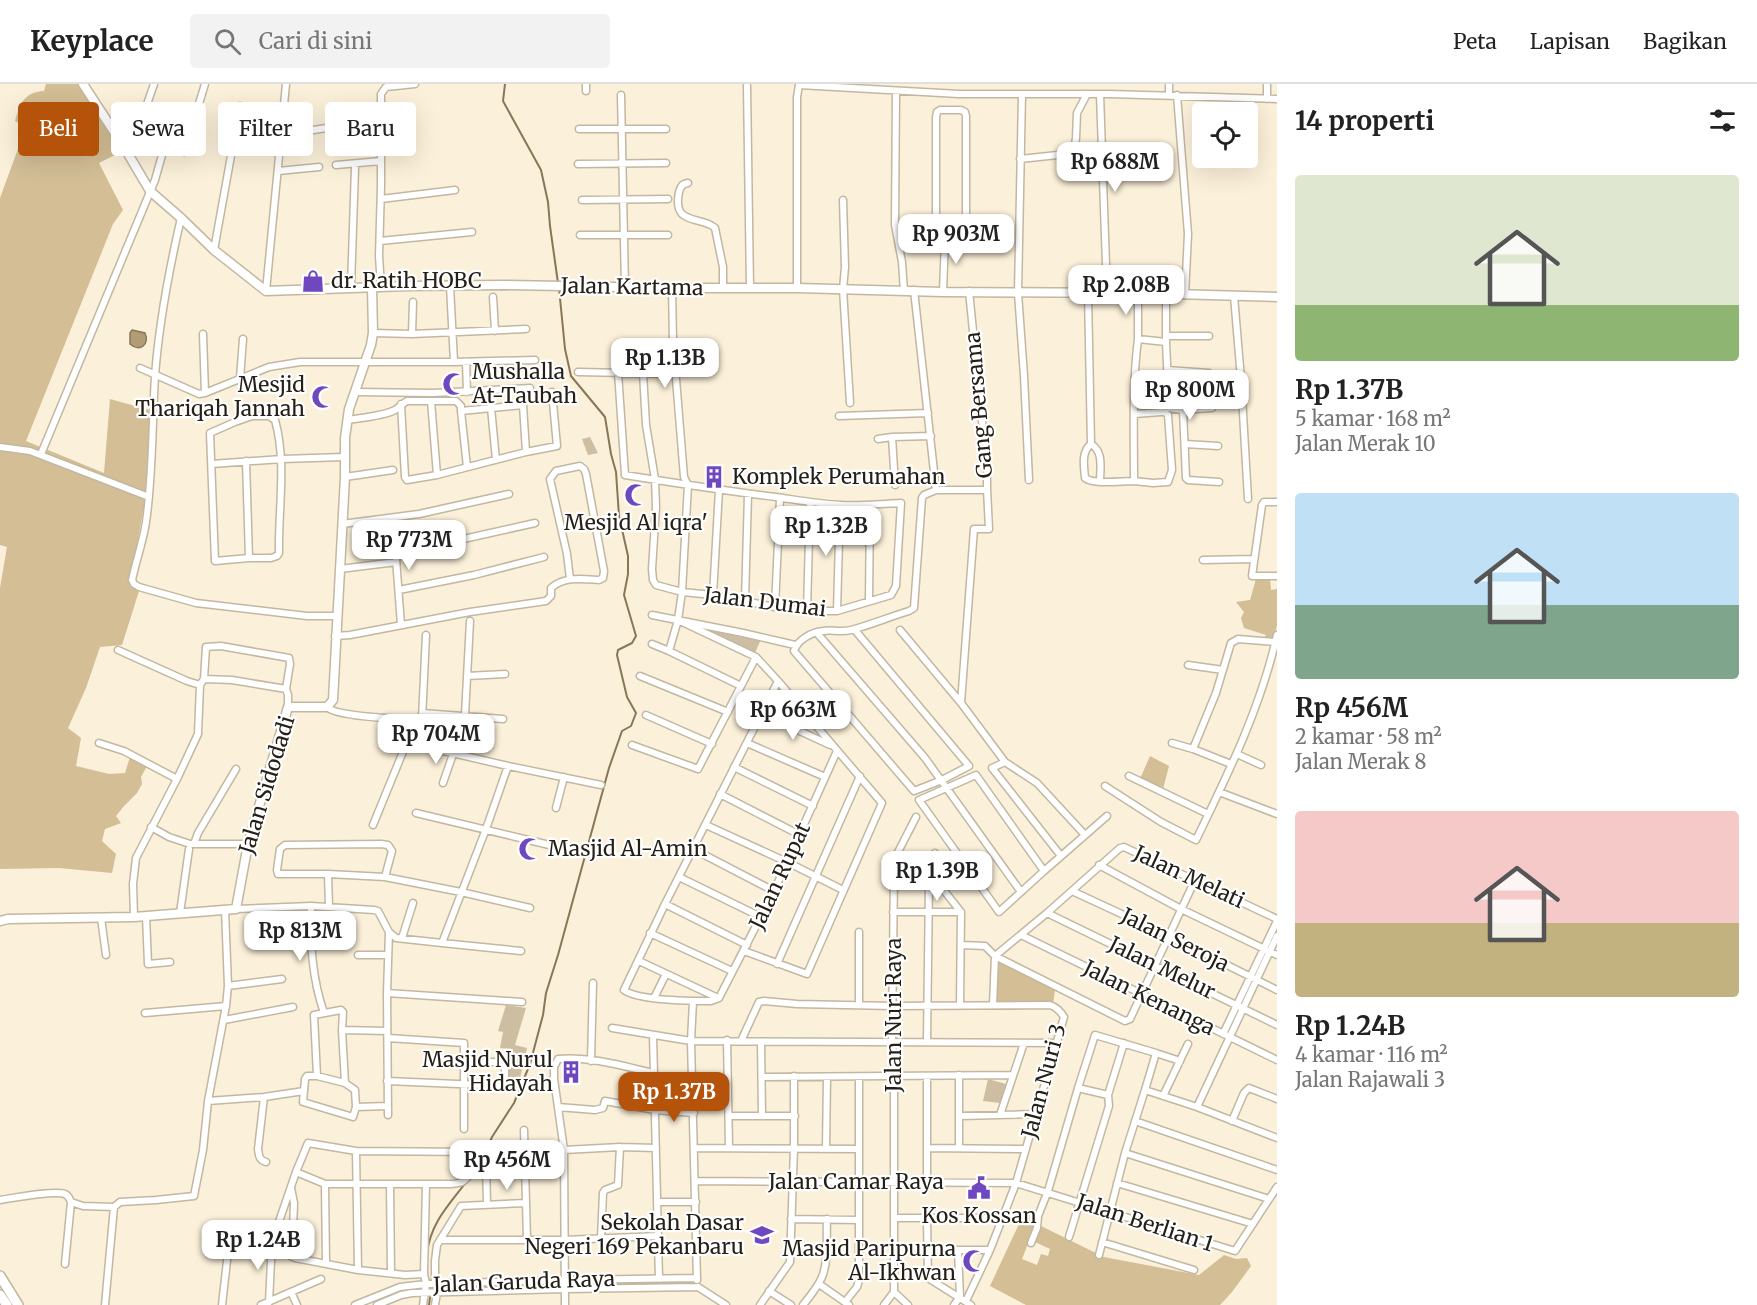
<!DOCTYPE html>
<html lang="id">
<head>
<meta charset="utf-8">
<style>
	body { margin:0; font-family:Merriweather,serif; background:#f2f2f2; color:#222; height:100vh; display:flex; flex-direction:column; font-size:22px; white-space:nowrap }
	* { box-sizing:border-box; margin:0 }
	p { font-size:20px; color:#767676 }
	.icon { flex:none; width:33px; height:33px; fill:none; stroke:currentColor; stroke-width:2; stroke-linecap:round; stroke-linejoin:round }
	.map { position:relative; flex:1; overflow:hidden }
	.side { display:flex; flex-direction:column; background:#fff; width:480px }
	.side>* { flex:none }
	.top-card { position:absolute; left:18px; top:18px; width:570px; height:54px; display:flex; gap:12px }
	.controls { position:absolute; left:1192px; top:18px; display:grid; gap:12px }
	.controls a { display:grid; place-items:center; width:66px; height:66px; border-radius:6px; background:#fff; box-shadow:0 6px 24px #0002; font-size:30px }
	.price { position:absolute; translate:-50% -51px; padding:0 14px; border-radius:12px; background:#fff; color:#222; font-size:20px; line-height:39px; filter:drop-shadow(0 2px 3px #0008) }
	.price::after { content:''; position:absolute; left:50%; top:36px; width:18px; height:14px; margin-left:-9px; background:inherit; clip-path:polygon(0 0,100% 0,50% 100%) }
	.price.active { background:#b45309; color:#fff }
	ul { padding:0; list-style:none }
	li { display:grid; align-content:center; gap:12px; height:318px; padding:0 18px }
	li span { display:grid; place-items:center; height:186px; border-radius:6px; color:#555 }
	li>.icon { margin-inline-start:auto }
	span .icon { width:108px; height:108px; fill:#fffc; stroke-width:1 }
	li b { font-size:26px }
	h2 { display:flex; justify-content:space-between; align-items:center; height:72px; padding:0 18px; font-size:26px }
	.tag { padding:0 21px; border-radius:6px; background:#fff; box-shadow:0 6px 24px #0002; font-size:21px; line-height:54px }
	.tag.active { background:#b45309; color:#fff }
	header { display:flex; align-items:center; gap:36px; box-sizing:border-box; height:84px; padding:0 30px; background:#fff; border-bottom:2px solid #e0e0e0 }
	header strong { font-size:28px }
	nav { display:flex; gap:33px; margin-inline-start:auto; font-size:21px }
	.search { width:420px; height:54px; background:#f2f2f2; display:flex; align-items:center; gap:15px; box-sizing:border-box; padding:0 21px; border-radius:6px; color:#767676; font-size:22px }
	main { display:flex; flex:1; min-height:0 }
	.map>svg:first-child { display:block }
	.green { fill:#cdbea1 }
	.forest { fill:#d3be95 }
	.water { fill:#b19c74; stroke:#877758; stroke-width:1.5 }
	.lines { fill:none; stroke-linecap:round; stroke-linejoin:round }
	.stream { stroke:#877758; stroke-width:2 }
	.street-casing { stroke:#c2b7a1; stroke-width:9 }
	.secondary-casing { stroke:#c2b7a1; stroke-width:11 }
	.primary-casing { stroke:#c2b7a1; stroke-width:12 }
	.street { stroke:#fff; stroke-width:6 }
	.secondary { stroke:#fff; stroke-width:8 }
	.primary { stroke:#fff; stroke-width:9 }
	.labels { text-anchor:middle; stroke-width:4.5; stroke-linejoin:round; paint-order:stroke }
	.poi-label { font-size:21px; fill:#242018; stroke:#fff; text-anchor:start }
	.street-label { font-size:21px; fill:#242018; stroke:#fff }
</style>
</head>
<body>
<header>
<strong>Keyplace</strong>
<div class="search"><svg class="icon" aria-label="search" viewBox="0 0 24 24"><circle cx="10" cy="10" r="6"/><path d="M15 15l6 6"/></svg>Cari di sini</div>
<nav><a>Peta</a><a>Lapisan</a><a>Bagikan</a></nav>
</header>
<main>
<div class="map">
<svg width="1277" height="1221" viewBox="0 0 1277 1221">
	<rect width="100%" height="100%" fill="#fbf0d9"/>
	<path class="green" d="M590,353L598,369L588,371L582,355Z
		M690,540L761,555L755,569Z
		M506,921L526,924L515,961L527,964L517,1007L510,1008L508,987L510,965L500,964L503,948L498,947Z
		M988,995L1006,1000L1000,1019L983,1017Z"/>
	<path class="forest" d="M46,0H79L121,68L99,79L123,126L113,140L26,357L104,389L110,315L153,327L147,406L130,499L133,504L139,507L122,561L100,563L86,604L68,644L81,654L76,682L109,690L125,689L130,673L147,682L141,693L142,700L137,709L124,722L116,732L121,739L105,745L102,757L116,770L112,789L59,784L0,785V504L7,463L0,461V114L26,43L15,37C20,20 24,8 44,7Z
		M1256,495H1270L1271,506L1277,505V541L1274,554L1263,556L1266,551L1244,544L1241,534L1244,528L1236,518L1250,516Z
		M1150,672L1169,682L1163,705L1140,695Z
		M997,877L1055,906L1053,920L997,921Z
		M1024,1129L1033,1132L1035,1140L1033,1147L1022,1175L1037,1181L1041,1170L1048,1172L1050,1165L1035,1158L1041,1142L1104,1173L1199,1191L1224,1171L1236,1175L1247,1174L1251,1182L1232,1208L1220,1221H1026L990,1202Z"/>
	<path class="water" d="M132,246L145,249C150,260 140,269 130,260V249Z"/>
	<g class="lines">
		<path class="stream" d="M505,0L503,17L541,86L548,118L550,142L558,199
			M475,1088L480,1081L492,1053L514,1019L530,980L543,931L546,909L558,871L609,684L622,647L631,642L636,629L627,613L617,571L618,566L632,559L636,552L624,511L628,490V472L619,432L616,388L611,370L605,333L571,292L565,265L559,204
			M427,1169C431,1138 449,1121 467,1097
			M428,1202L430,1213L429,1221"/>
		<g class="street-casing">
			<path id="street" d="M586,0V7
				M747,2L750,204
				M896,7L895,141L902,178L904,207
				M1022,10L1018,209L1024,292L1029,396
				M1100,10L1107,209
				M621,11L625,204
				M1169,11V0
				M1177,11L1188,150L1185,211
				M1267,15V0
				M940,26H961L965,28L966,32V150C961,157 948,155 940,153L936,144V33L937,28Z
				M579,45H666
				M282,51L358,39L359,59L381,58
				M124,63L144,29L154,0
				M1020,75L1067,70L1074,67L1076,54L1077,29L1087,10
				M578,80L666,79
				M336,81L381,77
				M278,87L319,83
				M688,99C682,100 681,102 679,108C672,143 701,131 715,144L723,183V204
				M381,115L455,106
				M582,116L668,115
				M843,116L845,183L843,205L850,319
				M181,134C169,186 159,239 155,292C152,341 153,390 146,438C143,458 136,477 132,496L134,500L139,503L196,519L307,532H337
				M580,151H668
				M380,157L472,148
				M214,166L240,22
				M450,202L454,278
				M351,203L355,84
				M381,203L379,172L381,102V10L386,3L415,0
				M797,204V13L799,1L959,10H1109L1277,15
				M914,206L936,406
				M266,207L286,0
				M943,208L945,154
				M1088,210L1091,360C1081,368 1084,382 1085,394C1095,401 1121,397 1134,397
				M1166,210V258L1169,324L1183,326L1212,324
				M1234,212L1241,295L1248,415
				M493,213L495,247
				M373,249L412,250L526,245
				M203,250L205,309
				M412,250L413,218
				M1166,252H1209
				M1138,255V209
				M466,278L467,308
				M140,284L199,310L205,309L269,283L300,278H454L535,276
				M1167,286L1209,289
				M578,288L676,290
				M618,288L625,391C675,399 726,407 776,413C797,416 819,420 841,421C861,422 881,420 901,419L896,502L891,511L837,527H807L775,523L713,511L682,508L656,501L653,496L652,485L656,423L655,395L646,341L643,289
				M240,294L243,255
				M1135,298L1167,297
				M356,308L433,309L530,304
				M522,310L523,321
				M490,313L496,376
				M431,317L437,391
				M1183,326L1186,394L1188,396L1219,398
				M461,327L467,383
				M1135,330L1161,328H1165L1168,331L1172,386L1168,398L1153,399L1134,397C1134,350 1132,302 1138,255L1166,258
				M252,332H269L275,336C287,379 278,425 279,469L277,472L271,474H249L215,477L210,349L235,338Z
				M839,332L928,329
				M347,336C360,334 384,332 395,326C400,323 402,320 407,317H456L461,322V327L523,321L526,368L437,391L407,396L405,393L401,320
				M878,355L892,353
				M1091,360C1104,368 1100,384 1100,398
				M1185,360L1218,362
				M0,363L30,367L149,413
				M526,368L557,362L552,308
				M41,370L155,96L164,64L167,60H168L184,68L205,0
				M246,377L249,474
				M212,380L282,375L344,373
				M345,393L393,386
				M895,401L892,353L931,352
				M1277,418H1264L1262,421L1252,492H1277
				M393,434L401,541
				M342,440L419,430L509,410
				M396,470L535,439
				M1203,476L1254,475
				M340,485L396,478
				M399,506L474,491L544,473
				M713,511L719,406
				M745,517L748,410
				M869,517L870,421
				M775,523L780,414
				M807,527L810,418
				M837,527L840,421
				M652,531L743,549L795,561
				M678,536L756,573L778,597L882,719L807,890L744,867
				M854,545L969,682L942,696L914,707L794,567C797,556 812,548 823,547C832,545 839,549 851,546C870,541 889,533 909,527L914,524L922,414L924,411L936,406H984L987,405V386L969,207
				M900,546L961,619L1005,678L1037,699L1085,751
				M817,549L925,674L1021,808
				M335,552L350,551L470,528L546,517L551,512V504C564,492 583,495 599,496L603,494L604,487L586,390L584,385L580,382L556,387L550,395L567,470L570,495
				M652,560L669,567L741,602L756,573
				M118,566L187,597L200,601L204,595L232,596L286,605L288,611V623
				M669,567L678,536L682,508L688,401L684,393L673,258L672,204
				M1188,581L1223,586
				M467,592L505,590
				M640,592L728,628
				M204,595L206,563L221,562L289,574L290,580L286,605
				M961,619L974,445H989L987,405
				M422,629L503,635
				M763,630L830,661
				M465,631L470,537
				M646,631L712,660
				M422,635L426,551
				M99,659L124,667L177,695
				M747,659L825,693
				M1172,659L1193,665L1231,680
				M632,661L698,685L741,602
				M1193,665L1216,609L1231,559L1238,555L1275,558
				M1237,670L1261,681
				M1005,678L992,684L1061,772
				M508,682L601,701
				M734,683L813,722
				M976,691L1044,787L999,828L919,716Z
				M1129,692L1208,730
				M443,699L453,670
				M1105,702L1161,738L1196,756C1228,690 1261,623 1277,551
				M1219,708L1277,730
				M720,710L800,751
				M556,724L564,693
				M416,729L562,764
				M373,741L416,636
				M706,741L787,778L843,806
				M151,743L169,753L190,760H248
				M194,760L198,749L236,685
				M693,765L774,807
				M935,769L931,776L930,789L961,828L960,921
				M1099,781L1181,825L1277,871
				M1044,787L1107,732
				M328,790L329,823
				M385,793L392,767L388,761L381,760L285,761L280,765L277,786L278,790H328L385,793L461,808L530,824
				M679,793L761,833
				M1072,807L1169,852L1277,906
				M665,820L747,861
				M311,822C310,859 312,894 324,929
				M236,825L311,822L374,826L378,827L389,848L396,854L442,859L486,745L508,682L439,666L436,661L439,641L429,636C411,635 337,634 327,623
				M893,828H961
				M180,829L189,765
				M1047,829L1277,941
				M146,832L148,880L170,878
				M134,833L133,800L136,774L177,695L198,650L200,601
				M101,834L106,871
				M859,848V920
				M650,849L732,887
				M1021,851L1277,976
				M402,854L413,819
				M442,859L521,867
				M961,861L985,862L995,872L1125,937L1130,935L1195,796
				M358,871H388
				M995,872L1047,829L1120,764L1124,763L1277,835
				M639,877L718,914
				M777,880L860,692
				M228,902L282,895
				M387,909L522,918
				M654,914L666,890
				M719,914L711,917C692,917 638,917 624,906L665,820L778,597
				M719,914L774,807L837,667
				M693,917L691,957L697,1196
				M993,921L995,872
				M145,929L226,922
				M224,936L293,923
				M612,944L691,957L1057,959
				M387,947L342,946L345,999L317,992H307L305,995L303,1018L353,1033L356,1023L388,1022
				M1223,950L1277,837
				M653,951L659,1195
				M388,954L464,959V1045
				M727,956L729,1063
				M741,957L759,918L764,917L797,920L893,922L1050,921C1056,923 1061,928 1064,933L1016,1099L990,1166L966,1217
				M927,957L929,799L932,792
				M761,958L762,1032
				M1156,969L1180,977
				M591,977L593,899
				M959,991V1064
				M317,992L314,931L341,926L343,928L342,946
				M927,992V1098
				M762,993L1013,991
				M387,997L505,1002V978H485
				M345,999L355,1006L356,1023
				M1078,1004L1095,951L1156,969L1145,1006
				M1163,1012L1188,960
				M264,1013L258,1065C259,1072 259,1076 266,1078
				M208,1017L264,1013L304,1007
				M558,1023L595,1026L603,1024L605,1017L655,1026L694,1029
				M1197,1023L1277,852
				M388,1031L387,909L389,848
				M1000,1031L1024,959
				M729,1032H795
				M960,1032L1036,1030
				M1135,1037L1277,1086
				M1232,1037L1244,1009L1249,1004L1277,1015
				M524,1046L527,1155
				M695,1064L859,1065
				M826,1064L827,993
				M927,1064L1026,1065
				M564,1066L620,1063L656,1064
				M356,1067L358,1186
				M1125,1069L1269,1115
				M486,1079L487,1119
				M695,1097L1016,1099L1235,1167L1277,1103
				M1117,1099L1253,1140
				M325,1100L326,1180
				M390,1101L391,1189
				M291,1104L294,1119L292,1173
				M0,1116C14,1114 54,1106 65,1110C69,1112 69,1114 71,1118L83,1122L114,1123L120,1118L156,1116L194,1112L203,1066L208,1017L226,922L228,902L225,826
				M657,1118H696
				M894,1134H1003
				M791,1135L859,1136
				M927,1135L928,1194L971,1221
				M1069,1153L1109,1022L1108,1011L1124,959
				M601,1155L603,1109L605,1106L618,1101L620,1063
				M440,1156H564L658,1152
				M272,1158L295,1174L358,1186L405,1191L424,1190
				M1102,1158L1194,1186
				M1031,1159L1037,1144L1038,1132L1048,1107L1078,1004L1108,1011
				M927,1166H990
				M1099,1171L1125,1069L1145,1006L1197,1023L1277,1054
				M65,1180L71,1118
				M435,1200V1177L437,1161L461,1122L526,1119
				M819,1200L849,1221
				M698,1203L726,1221
				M769,1207L791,1221
				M291,1208L297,1221
				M894,1208L908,1221
				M269,1218L272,1158L296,1088L308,1059L356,1067L475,1068L478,1071C477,1078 470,1094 462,1098C460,1099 453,1100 451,1100H325L296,1088
				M845,1218L857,1203L859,1196V993
				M105,1221L114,1123
				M222,1221L229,1159L228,1154L222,1149
				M261,1221L321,1195
				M355,1221L400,1203L426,1200L566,1196L697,1194
				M377,1221L401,1211L412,1209L566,1205L698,1203
				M423,1221L426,1200L424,1190L426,1100
				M435,1221L437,1209
				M565,1221L564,1066L554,995V983L558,975C589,972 623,982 653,989
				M760,1221L790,1178L794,1064V992
				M803,1221C810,1212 818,1203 822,1193C829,1176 826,1153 827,1135
				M884,1221L894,1208V992L892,958L894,790L897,770L916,733
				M954,1221L960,1213L958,1166"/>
		</g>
		<g class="secondary-casing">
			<path id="secondary" d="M83,0L124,63L150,107L181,134L214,166L266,207L408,202L503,201L672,204H797L943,208L1138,209L1277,213
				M0,837L8,835L134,833L236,825L248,760L288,623H327L333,616L345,393V354L349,325L371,261L373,249L372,204"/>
		</g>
		<g class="primary-casing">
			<path id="primary" d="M0,1192L18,1221
				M0,1211L7,1221"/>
		</g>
		<use href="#street" class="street"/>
		<use href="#secondary" class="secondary"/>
		<use href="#primary" class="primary"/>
	</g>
	<defs>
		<g id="shop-bare" transform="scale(1.8)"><path d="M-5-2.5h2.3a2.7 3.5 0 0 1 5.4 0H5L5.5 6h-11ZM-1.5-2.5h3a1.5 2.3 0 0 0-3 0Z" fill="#6f48c0" stroke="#fff" stroke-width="2.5" paint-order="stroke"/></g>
		<g id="mosque-bare" transform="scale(1.8)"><path d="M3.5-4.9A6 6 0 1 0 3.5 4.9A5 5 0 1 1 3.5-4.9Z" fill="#6f48c0" stroke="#fff" stroke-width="2.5" paint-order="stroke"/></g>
		<g id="building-bare" transform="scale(1.8)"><path d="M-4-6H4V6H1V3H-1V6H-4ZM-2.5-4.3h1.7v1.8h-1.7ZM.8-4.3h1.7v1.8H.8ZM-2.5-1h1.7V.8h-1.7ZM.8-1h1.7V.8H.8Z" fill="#6f48c0" stroke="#fff" stroke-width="2.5" paint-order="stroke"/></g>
		<g id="civic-bare" transform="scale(1.8)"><path d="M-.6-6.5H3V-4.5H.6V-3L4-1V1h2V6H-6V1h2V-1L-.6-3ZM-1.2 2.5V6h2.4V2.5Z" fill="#6f48c0" stroke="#fff" stroke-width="2.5" paint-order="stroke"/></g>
		<g id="school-bare" transform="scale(1.8)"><path d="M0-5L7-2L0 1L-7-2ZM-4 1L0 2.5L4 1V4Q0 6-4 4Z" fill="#6f48c0" stroke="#fff" stroke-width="2.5" paint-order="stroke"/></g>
	</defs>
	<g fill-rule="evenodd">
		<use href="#shop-bare" x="313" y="197"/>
		<use href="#mosque-bare" x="454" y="300"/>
		<use href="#mosque-bare" x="323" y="313"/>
		<use href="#building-bare" x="714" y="393"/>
		<use href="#mosque-bare" x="636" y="411"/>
		<use href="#mosque-bare" x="530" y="765"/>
		<use href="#building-bare" x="571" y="988"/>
		<use href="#civic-bare" x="979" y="1104"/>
		<use href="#school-bare" x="762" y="1151"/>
		<use href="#mosque-bare" x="974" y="1177"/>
	</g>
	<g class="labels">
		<g class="poi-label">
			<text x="331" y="204">dr. Ratih HOBC</text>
			<text x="472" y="295">Mushalla<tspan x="472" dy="24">At-Taubah</tspan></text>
			<text x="305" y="308" text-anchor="end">Mesjid<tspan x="305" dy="24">Thariqah Jannah</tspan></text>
			<text x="732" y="400">Komplek Perumahan</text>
			<text x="636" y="446" text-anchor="middle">Mesjid Al iqra'</text>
			<text x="548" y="772">Masjid Al-Amin</text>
			<text x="553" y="983" text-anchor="end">Masjid Nurul<tspan x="553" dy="24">Hidayah</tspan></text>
			<text x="979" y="1139" text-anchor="middle">Kos Kossan</text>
			<text x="744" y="1146" text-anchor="end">Sekolah Dasar<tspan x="744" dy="24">Negeri 169 Pekanbaru</tspan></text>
			<text x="956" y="1172" text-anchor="end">Masjid Paripurna<tspan x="956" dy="24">Al-Ikhwan</tspan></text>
		</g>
		<g class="street-label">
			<text transform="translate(632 203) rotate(1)" y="7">Jalan Kartama</text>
			<text transform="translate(979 321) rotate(-95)" y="7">Gang Bersama</text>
			<text transform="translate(765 518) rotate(7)" y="7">Jalan Dumai</text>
			<text transform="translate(267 701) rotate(-73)" y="7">Jalan Sidodadi</text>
			<text transform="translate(780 792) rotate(-65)" y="7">Jalan Rupat</text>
			<text transform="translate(1189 793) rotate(25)" y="7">Jalan Melati</text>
			<text transform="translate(1175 856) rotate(26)" y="7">Jalan Seroja</text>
			<text transform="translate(1162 884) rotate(26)" y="7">Jalan Melur</text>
			<text transform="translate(1149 914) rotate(26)" y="7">Jalan Kenanga</text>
			<text transform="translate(894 931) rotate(-90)" y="7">Jalan Nuri Raya</text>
			<text transform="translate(1044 997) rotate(-75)" y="7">Jalan Nuri 3</text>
			<text x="856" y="1105">Jalan Camar Raya</text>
			<text transform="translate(1145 1139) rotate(18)" y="7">Jalan Berlian 1</text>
			<text transform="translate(524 1198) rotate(-2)" y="7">Jalan Garuda Raya</text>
		</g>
	</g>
</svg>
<div class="controls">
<a><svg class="icon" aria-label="locate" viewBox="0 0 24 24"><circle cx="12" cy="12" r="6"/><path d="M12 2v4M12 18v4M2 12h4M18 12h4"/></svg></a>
</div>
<b class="price" style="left:1115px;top:109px">Rp 688M</b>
<b class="price" style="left:956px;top:181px">Rp 903M</b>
<b class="price" style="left:1126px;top:232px">Rp 2.08B</b>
<b class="price" style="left:665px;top:305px">Rp 1.13B</b>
<b class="price" style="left:1190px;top:337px">Rp 800M</b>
<b class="price" style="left:826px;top:473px">Rp 1.32B</b>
<b class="price" style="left:409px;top:487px">Rp 773M</b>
<b class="price" style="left:793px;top:657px">Rp 663M</b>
<b class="price" style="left:436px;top:681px">Rp 704M</b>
<b class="price" style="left:937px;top:818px">Rp 1.39B</b>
<b class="price" style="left:300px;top:878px">Rp 813M</b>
<b class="price active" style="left:674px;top:1039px">Rp 1.37B</b>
<b class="price" style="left:507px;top:1107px">Rp 456M</b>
<b class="price" style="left:258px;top:1187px">Rp 1.24B</b>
<div class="top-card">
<a class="tag active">Beli</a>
<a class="tag">Sewa</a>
<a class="tag">Filter</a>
<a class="tag">Baru</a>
</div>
</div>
<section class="side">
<h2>14 properti<svg class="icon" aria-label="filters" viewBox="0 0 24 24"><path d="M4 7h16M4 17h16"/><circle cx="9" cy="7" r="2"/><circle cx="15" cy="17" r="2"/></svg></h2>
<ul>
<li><span style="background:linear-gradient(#dfe7d0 70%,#8fb573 0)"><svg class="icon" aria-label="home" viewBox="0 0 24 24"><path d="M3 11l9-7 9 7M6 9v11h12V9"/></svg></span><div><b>Rp 1.37B</b><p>5 kamar · 168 m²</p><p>Jalan Merak 10</p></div></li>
<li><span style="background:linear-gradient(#bfe0f5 60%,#7fa58c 0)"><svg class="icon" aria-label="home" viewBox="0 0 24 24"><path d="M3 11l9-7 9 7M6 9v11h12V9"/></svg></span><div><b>Rp 456M</b><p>2 kamar · 58 m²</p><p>Jalan Merak 8</p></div></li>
<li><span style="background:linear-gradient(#f6c9c9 60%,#c2b280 0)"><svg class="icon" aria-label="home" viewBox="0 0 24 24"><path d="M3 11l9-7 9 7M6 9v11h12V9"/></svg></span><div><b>Rp 1.24B</b><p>4 kamar · 116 m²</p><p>Jalan Rajawali 3</p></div></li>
</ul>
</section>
</main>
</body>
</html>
